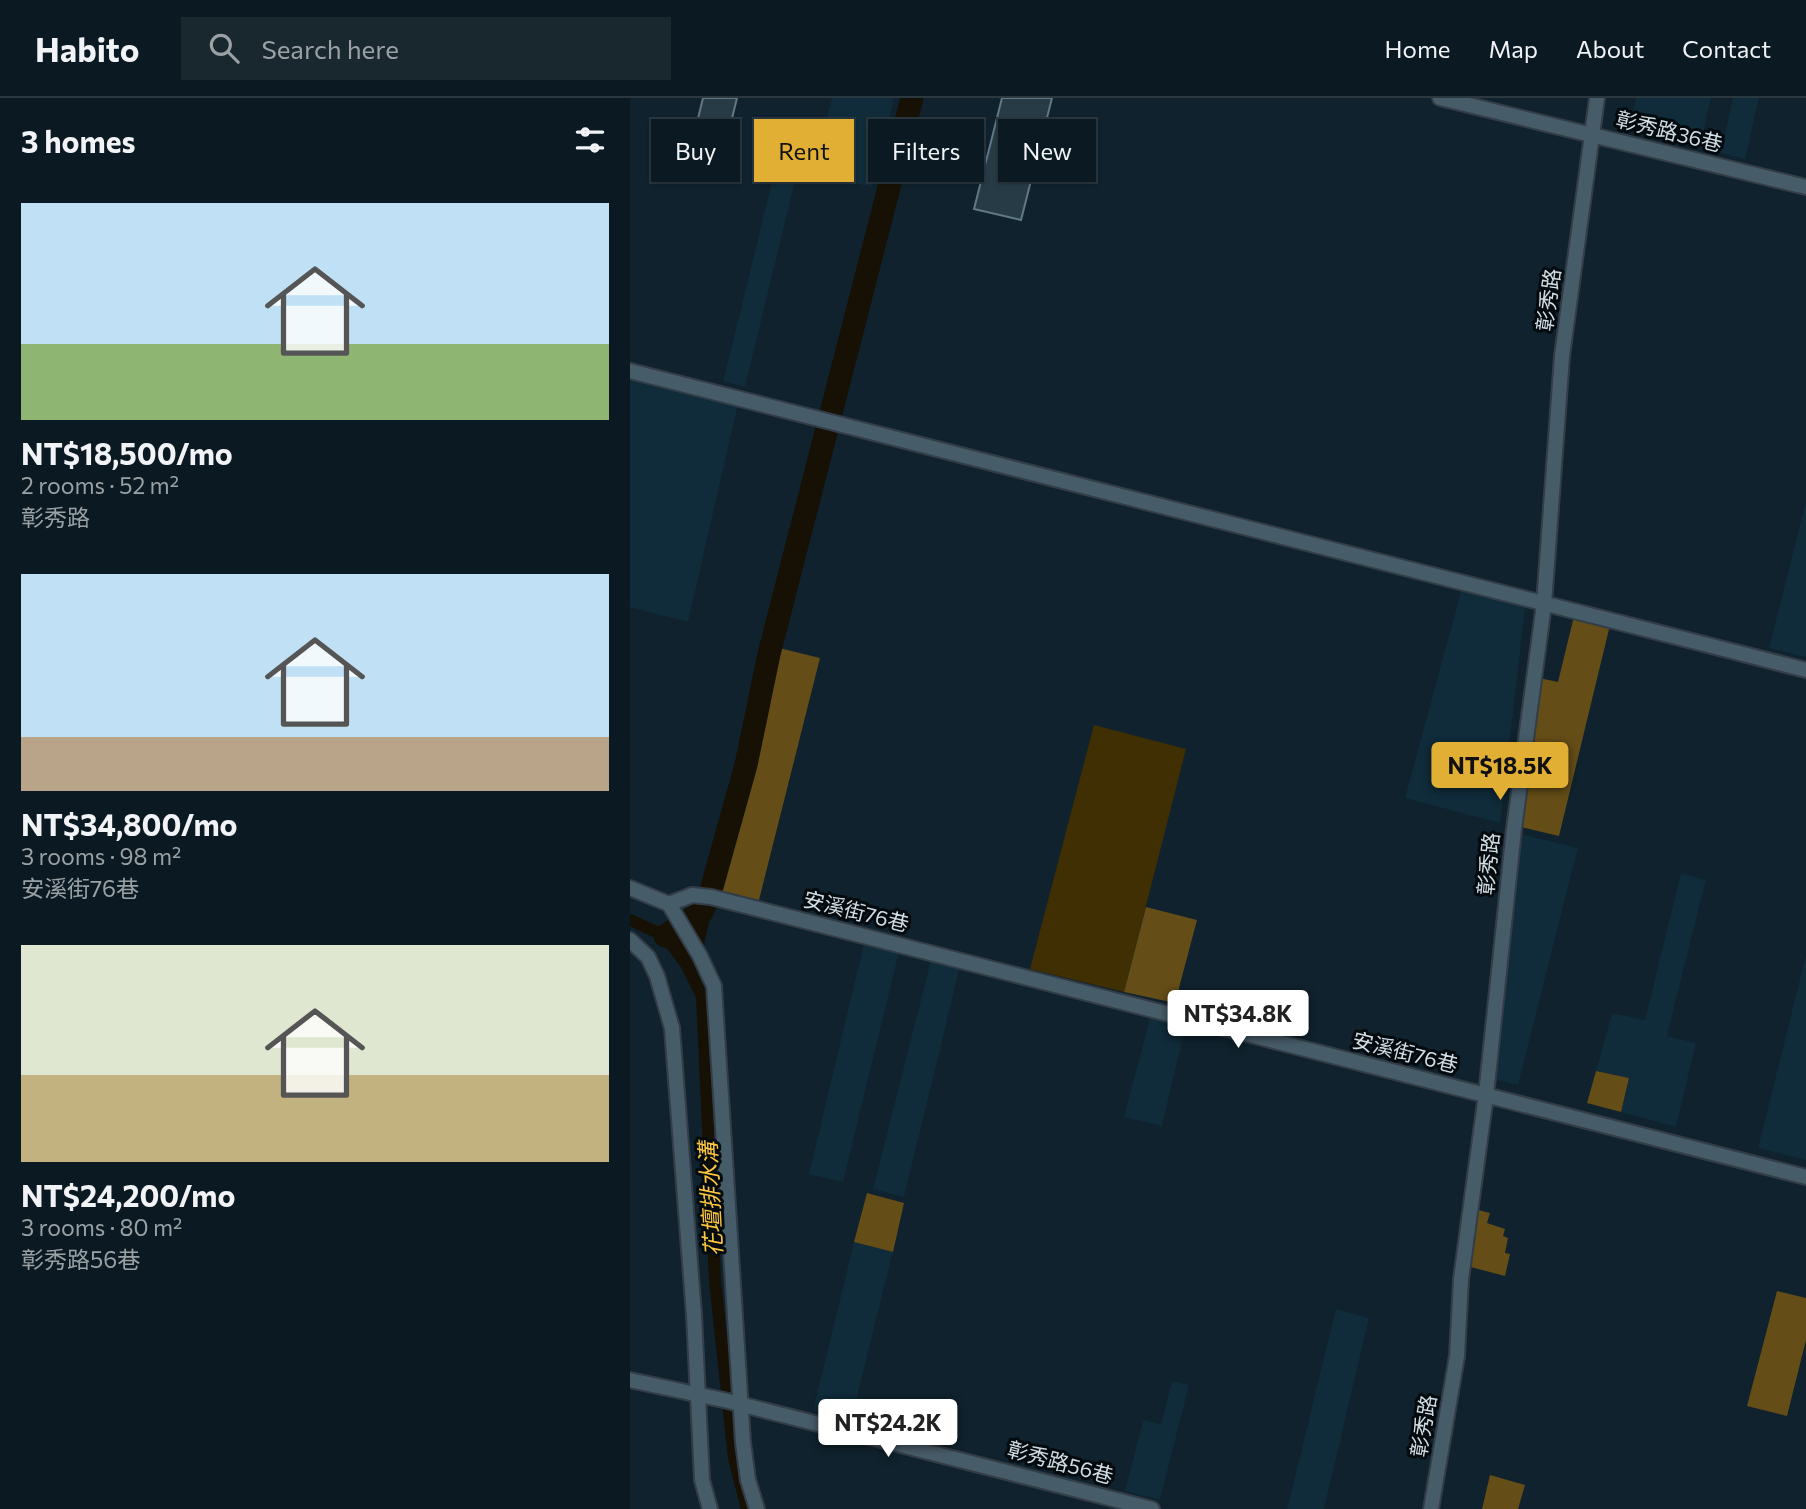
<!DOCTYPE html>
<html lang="en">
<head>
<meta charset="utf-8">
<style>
	body { margin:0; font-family:Commissioner,"Noto Sans TC",sans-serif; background:#19272f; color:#f1f3f6; height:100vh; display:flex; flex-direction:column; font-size:26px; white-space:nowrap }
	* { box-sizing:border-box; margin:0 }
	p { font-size:23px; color:#9aa1a5 }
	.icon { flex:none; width:38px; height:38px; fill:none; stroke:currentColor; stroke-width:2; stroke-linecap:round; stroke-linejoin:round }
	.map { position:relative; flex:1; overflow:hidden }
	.drawer { display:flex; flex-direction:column; background:#0b1a22; width:630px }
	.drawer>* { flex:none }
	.top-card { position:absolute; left:21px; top:21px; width:665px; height:63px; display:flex; gap:14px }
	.price { position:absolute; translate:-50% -60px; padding:0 16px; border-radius:7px; background:#fff; color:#222; font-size:23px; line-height:46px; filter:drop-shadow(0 2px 4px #0008) }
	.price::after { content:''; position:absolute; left:50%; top:42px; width:21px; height:16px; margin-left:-10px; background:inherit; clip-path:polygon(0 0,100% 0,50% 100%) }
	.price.on { background:#e1af34; color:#111 }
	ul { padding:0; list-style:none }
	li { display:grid; align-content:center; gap:14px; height:371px; padding:0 21px }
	li span { display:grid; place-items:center; height:217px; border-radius:0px; color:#555 }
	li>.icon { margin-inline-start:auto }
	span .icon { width:126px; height:126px; fill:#fffc; stroke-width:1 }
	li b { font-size:30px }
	h2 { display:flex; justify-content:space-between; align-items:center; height:84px; padding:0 21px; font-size:30px }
	.pill { padding:0 24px; border-radius:0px; background:#0b1a22; box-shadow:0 2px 5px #0004,0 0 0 2px #2b3840; font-size:24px; line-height:63px }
	.pill.on { background:#e1af34; color:#111 }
	header { display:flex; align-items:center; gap:42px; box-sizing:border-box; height:98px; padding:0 35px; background:#0b1a22; border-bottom:2px solid #2b3840 }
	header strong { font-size:33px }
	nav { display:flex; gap:38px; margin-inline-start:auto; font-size:24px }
	.search { width:490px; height:63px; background:#19272f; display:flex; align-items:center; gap:18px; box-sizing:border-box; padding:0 24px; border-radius:0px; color:#9aa1a5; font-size:26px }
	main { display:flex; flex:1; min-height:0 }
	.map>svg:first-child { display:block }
	.built { fill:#102b3a }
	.green { fill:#402f03 }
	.forest { fill:#644d17 }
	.water { fill:#171105 }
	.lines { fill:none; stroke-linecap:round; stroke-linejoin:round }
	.canal { stroke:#171105; stroke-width:12 }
	.river { stroke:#171105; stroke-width:23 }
	.building { fill:#273b47; stroke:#627885; stroke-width:2 }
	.minor-casing { stroke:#323d47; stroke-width:18 }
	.minor { stroke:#475c69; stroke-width:14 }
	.labels { text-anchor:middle; stroke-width:6; stroke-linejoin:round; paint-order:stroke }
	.street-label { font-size:21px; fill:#d1dde4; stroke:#040b0f }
	.water-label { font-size:23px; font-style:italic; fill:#fdc63d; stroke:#040b0f }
</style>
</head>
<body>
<header>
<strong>Habito</strong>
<div class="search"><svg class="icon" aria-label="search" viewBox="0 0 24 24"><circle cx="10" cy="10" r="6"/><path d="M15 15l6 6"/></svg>Search here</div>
<nav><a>Home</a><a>Map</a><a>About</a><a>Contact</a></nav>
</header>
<main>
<section class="drawer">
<h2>3 homes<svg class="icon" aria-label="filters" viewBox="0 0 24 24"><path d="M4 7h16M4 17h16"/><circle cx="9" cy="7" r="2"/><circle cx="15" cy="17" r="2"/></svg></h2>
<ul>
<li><span style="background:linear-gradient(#bfe0f5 65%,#8fb573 0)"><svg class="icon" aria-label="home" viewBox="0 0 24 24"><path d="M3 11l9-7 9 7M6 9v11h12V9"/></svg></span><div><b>NT$18,500/mo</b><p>2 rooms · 52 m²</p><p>彰秀路</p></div></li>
<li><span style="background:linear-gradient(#bfe0f5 75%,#b9a48a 0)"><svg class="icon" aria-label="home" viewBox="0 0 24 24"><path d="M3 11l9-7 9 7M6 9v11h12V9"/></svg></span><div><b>NT$34,800/mo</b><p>3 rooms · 98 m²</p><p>安溪街76巷</p></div></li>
<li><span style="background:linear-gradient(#dfe7d0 60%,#c2b280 0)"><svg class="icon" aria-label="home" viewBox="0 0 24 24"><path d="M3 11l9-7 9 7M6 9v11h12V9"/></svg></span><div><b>NT$24,200/mo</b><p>3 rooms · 80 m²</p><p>彰秀路56巷</p></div></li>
</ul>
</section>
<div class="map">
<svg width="1176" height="1411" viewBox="0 0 1176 1411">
	<rect width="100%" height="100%" fill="#0f222d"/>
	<path class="built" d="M202,0H264L242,89L183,75Z
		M1006,0H1081L1070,50L998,32Z
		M1103,0H1129L1115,61L1091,55Z
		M147,64L168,70L115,289L93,283Z
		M0,279L108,306L58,524L0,509Z
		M1176,403V559L1139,550Z
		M833,486L893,504L895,511L870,725L775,700Z
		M887,735L948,750L888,987L856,979Z
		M1051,775L1076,782L1037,938L1066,945L1046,1029L991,1014L999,980L966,973L982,915L1015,922Z
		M235,841L270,850L213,1084L179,1076Z
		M1176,857V1062L1128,1050Z
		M302,858L331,865L274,1099L243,1091Z
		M522,912L557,921L532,1028L494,1019Z
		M224,1144L263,1154L221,1323L183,1313Z
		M706,1211L739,1220L694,1411H657Z
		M542,1283L559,1287L530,1402L495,1393L513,1322L531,1326Z"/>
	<path class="green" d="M464,627L556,651L494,894L400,871Z"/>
	<path class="forest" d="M945,514L981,523L929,738L887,728L904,579L928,584Z
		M145,549L190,560L129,802L84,791Z
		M516,809L567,822L545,905L494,894Z
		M966,973L999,980L991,1014L957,1005Z
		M237,1095L274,1105L263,1154L224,1144Z
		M841,1110L860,1115L857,1125L875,1131L873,1138L878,1140L875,1155L880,1156L875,1178L833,1167Z
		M1147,1193L1176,1200V1242L1157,1318L1117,1308Z
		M860,1377L895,1387L888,1411H852Z"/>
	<path class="water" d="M80,796L85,798L65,886L68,903L56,866L35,838L72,814Z"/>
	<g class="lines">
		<path class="canal" d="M0,822L35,838L56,866L72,898L85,1183L104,1360L117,1411"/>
		<path class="river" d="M35,838L72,814L80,796L116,667L139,556L282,0"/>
	</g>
	<path class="building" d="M73,0H107L94,53L62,45Z
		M372,0H422L391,122L344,111Z"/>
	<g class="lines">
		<g class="minor-casing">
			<path id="minor" d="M810,0L1176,89
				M0,273L1176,572
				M0,790L39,806L70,858L84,888L113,1344L118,1382L127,1411
				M39,806L62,797L81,799L1176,1079
				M0,842L18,859L27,878L42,930L64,1217L72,1382L80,1411
				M0,1282L98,1303L522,1411
				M801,1411L827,1258L831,1181L856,997L884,731L914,506L932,258L967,0"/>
		</g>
		<use href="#minor" class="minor"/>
	</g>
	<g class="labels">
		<g class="street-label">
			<text transform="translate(1039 34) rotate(14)" y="7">彰秀路36巷</text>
			<text transform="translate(919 202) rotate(-82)" y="7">彰秀路</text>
			<text transform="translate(859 766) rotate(-84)" y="7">彰秀路</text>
			<text transform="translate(226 814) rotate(14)" y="7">安溪街76巷</text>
			<text transform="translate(775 955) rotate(14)" y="7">安溪街76巷</text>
			<text transform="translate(794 1328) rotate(-80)" y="7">彰秀路</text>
			<text transform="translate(430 1365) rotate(15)" y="7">彰秀路56巷</text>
		</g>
		<g class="water-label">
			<text transform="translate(81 1101) rotate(-93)" y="8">花壇排水溝</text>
		</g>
	</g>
</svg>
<b class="price on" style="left:870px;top:704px">NT$18.5K</b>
<b class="price" style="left:608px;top:952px">NT$34.8K</b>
<b class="price" style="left:258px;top:1361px">NT$24.2K</b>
<div class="top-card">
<a class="pill">Buy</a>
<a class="pill on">Rent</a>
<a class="pill">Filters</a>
<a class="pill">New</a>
</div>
</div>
</main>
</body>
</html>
